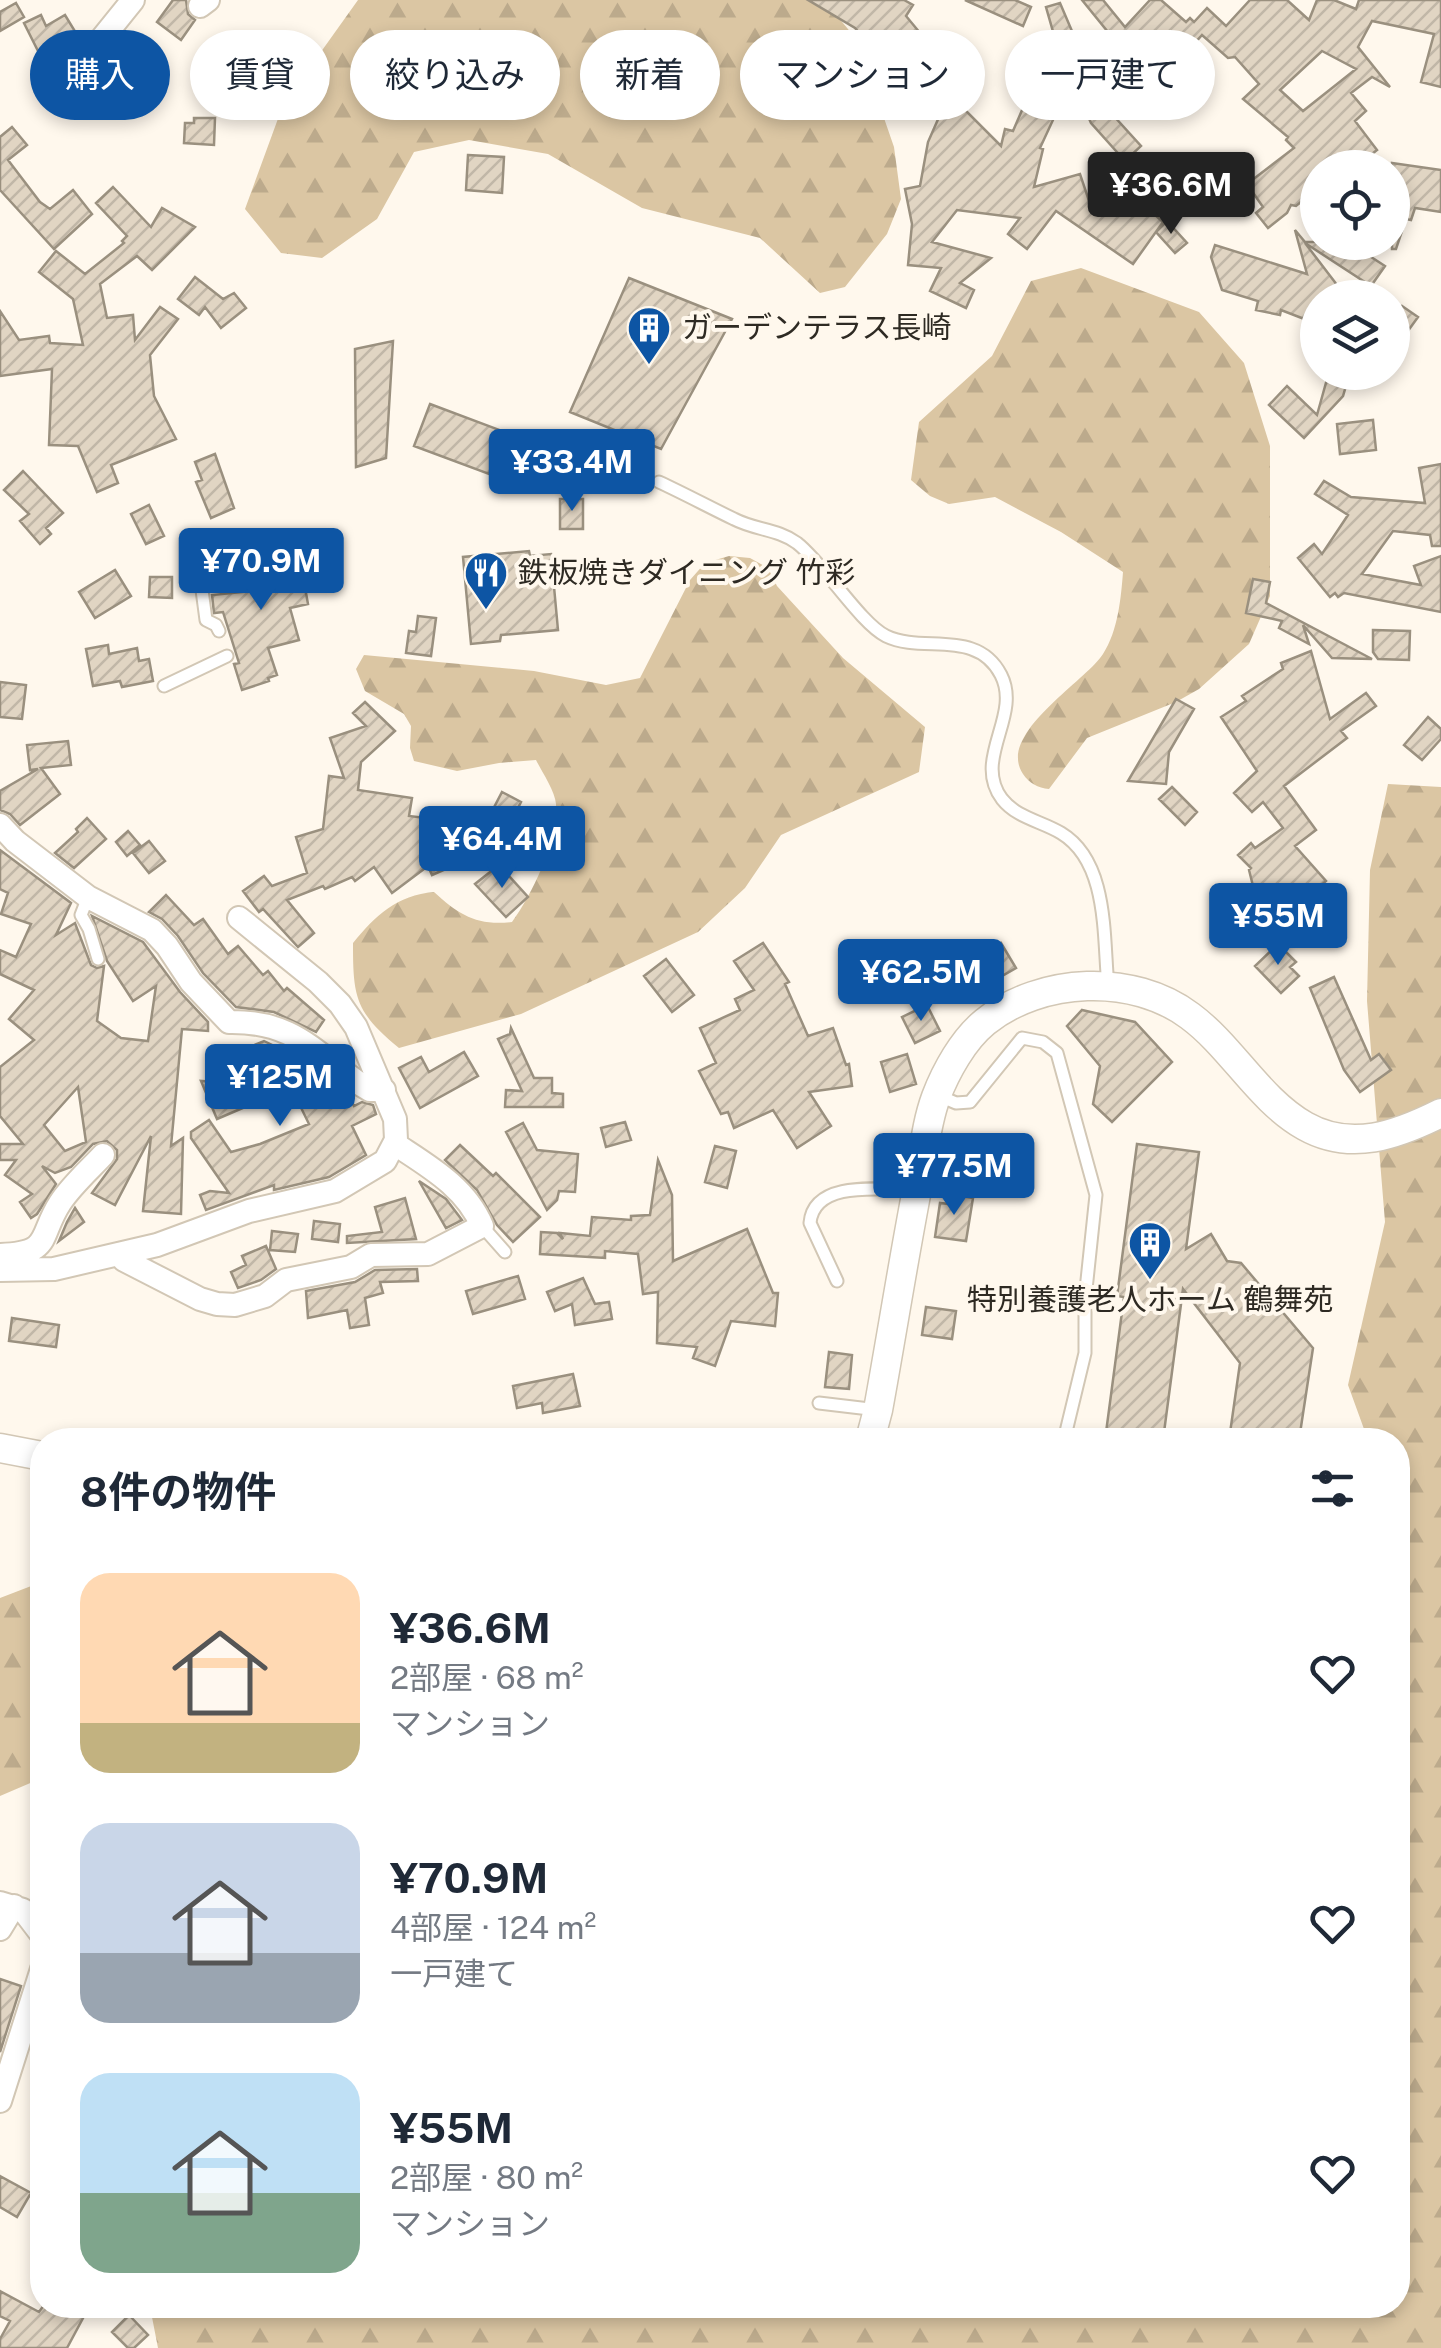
<!DOCTYPE html>
<html lang="ja">
<head>
<meta charset="utf-8">
<style>
	body { margin:0; font-family:"Public Sans","Noto Sans JP",sans-serif; background:#f6f6f7; color:#1f2937; height:100vh; display:flex; flex-direction:column; font-size:38px; white-space:nowrap }
	* { box-sizing:border-box; margin:0 }
	p { font-size:32px; color:#747a83 }
	.icon { flex:none; width:55px; height:55px; fill:none; stroke:currentColor; stroke-width:2; stroke-linecap:round; stroke-linejoin:round }
	.map { position:relative; flex:1; overflow:hidden }
	.sheet { position:absolute; left:30px; top:1428px; width:1380px; height:890px; display:flex; flex-direction:column; background:#fff; border-radius:40px; box-shadow:0 5px 15px #0003 }
	.sheet>* { flex:none }
	.top-card { position:absolute; left:30px; top:30px; width:1382px; height:90px; display:flex; gap:20px }
	.controls { position:absolute; left:1300px; top:150px; display:grid; gap:20px }
	.controls a { display:grid; place-items:center; width:110px; height:110px; border-radius:50%; background:#fff; box-shadow:0 5px 15px #0003; font-size:50px }
	.price { position:absolute; translate:-50% -85px; padding:0 22px; border-radius:10px; background:#0d55a4; color:#fff; font-size:32px; line-height:65px; filter:drop-shadow(0 2px 5px #0008) }
	.price::after { content:''; position:absolute; left:50%; top:60px; width:30px; height:22px; margin-left:-15px; background:inherit; clip-path:polygon(0 0,100% 0,50% 100%) }
	.price.on { background:#222; color:#fff }
	ul { padding:0; list-style:none }
	li { display:flex; align-items:center; gap:30px; height:250px; padding:0 50px }
	li span { display:grid; place-items:center; flex:none; width:280px; height:200px; border-radius:30px; color:#555 }
	li>.icon { margin-inline-start:auto }
	span .icon { width:120px; height:120px; fill:#fffc; stroke-width:1 }
	li b { font-size:42px }
	h2 { display:flex; justify-content:space-between; align-items:center; height:120px; padding:0 50px; font-size:42px }
	.tag { padding:0 35px; border-radius:45px; background:#fff; box-shadow:0 5px 15px #0003; font-size:35px; line-height:90px }
	.tag.on { background:#0d55a4; color:#fff }
	.map>svg:first-child { display:block }
	.forest { fill:url(#forest-firs) }
	.building { fill:url(#building-hatch); stroke:#9a907f; stroke-width:2.5; fill-rule:evenodd }
	.lines { fill:none; stroke-linecap:round; stroke-linejoin:round }
	.service-casing { stroke:#d2c7b5; stroke-width:15 }
	.minor-casing { stroke:#d2c7b5; stroke-width:26 }
	.tertiary-casing { stroke:#d2c7b5; stroke-width:31 }
	.service { stroke:#fff; stroke-width:11 }
	.minor { stroke:#fff; stroke-width:22 }
	.tertiary { stroke:#fff; stroke-width:28 }
	.labels { text-anchor:middle; stroke-width:8; stroke-linejoin:round; paint-order:stroke }
	.poi-label { font-size:30px; fill:#2e2a23; stroke:#fff8ed; text-anchor:start }
</style>
</head>
<body>
<div class="map">
<svg width="1441" height="2348" viewBox="0 0 1441 2348">
	<defs>
		<pattern id="forest-firs" width="22" height="20" patternUnits="userSpaceOnUse" patternTransform="scale(2.5)"><rect width="22" height="20" fill="#dbc6a3"/><path d="M5 1l3.5 6h-7zM16 11l3.5 6h-7z" fill="#bcaa8c"/></pattern>
		<pattern id="building-hatch" width="6" height="6" patternUnits="userSpaceOnUse" patternTransform="scale(2.5)"><rect width="6" height="6" fill="#e1d5c3"/><path d="M-1 1l2-2M0 6l6-6M5 7l2-2" fill="none" stroke="#c1b7a7"/></pattern>
	</defs>
	<rect width="100%" height="100%" fill="#fff8ed"/>
	<path class="forest" d="M358,0H824L857,40L894,147L901,199L887,234L845,287L820,293L760,238L642,208L548,154L469,140L414,152L377,219L322,258L281,253L245,209L283,105Z
		M1081,268L1199,312L1244,363L1270,446V596L1249,644L1199,689L1176,702L1087,738L1049,789C1038,788 1029,783 1023,774C996,734 1085,682 1103,654C1118,631 1121,598 1123,572L1061,532L995,497L949,504L930,496L911,480L919,422L992,356L1031,281Z
		M729,556L750,558L768,568L777,586L843,658L925,727L919,772L781,835L745,888L698,932L521,1014L399,1048C355,1012 353,997 353,943C375,916 397,895 434,892C459,915 477,926 512,922C533,893 558,840 556,804C555,791 542,772 536,760L499,763L457,771L414,761L410,748L411,726L404,714L365,691L356,669L364,655L534,671L606,685L640,678L690,580L705,563Z
		M1388,784L1441,787V2348H158L151,2312L159,2305H1398V1574L1409,1554L1398,1522V1440H1368L1348,1385L1385,1222L1367,1001L1370,870Z
		M39,1583H42V1778L0,1796V1598Z"/>
	<path class="building" d="M173,0H186L188,14L195,20L181,40L157,22Z
		M808,0H904L913,5L906,16L949,68L951,67L968,93L956,101L1001,146L1005,129L1013,131L1029,94L1059,107L1040,148L1043,149L1034,187L1080,174L1088,198L1100,176L1135,197L1163,222L1133,264L1056,211L1027,249L1008,234L1020,218L957,210L932,242L991,258L960,283L974,290L966,308L930,291L941,268L908,265L912,224L905,189L920,186L928,142L939,117L925,94L894,60L887,66L855,28Z
		M965,0H1015L1031,7L1023,26Z
		M1082,0H1103L1125,27L1150,0H1161L1186,22L1190,18L1194,22L1207,8L1226,26L1250,0H1287L1309,20L1317,0H1334L1356,9L1359,0H1441V87L1421,82L1434,34L1372,21L1358,47L1390,87L1372,77L1351,93L1366,111L1355,121L1377,150L1354,168H1318V209L1307,197L1296,206L1291,205L1287,213L1268,228L1256,213L1263,207L1247,184L1294,148L1286,140L1288,137L1243,99L1259,84L1235,57L1228,58L1202,35L1170,71L1203,73L1202,92L1187,91V96L1155,94L1157,59L1112,114L1141,146L1125,161L1091,123L1056,42L1046,7L1060,3L1086,64L1112,37ZM1322,51L1356,69L1303,111L1280,90Z
		M16,3L24,17L0,31V12Z
		M41,15L46,26L65,15L76,33L40,55L24,23Z
		M194,118H215L214,145L184,143L185,123H194Z
		M12,127L27,145L8,160L40,202L50,209L73,190L92,214L54,249L0,190V137Z
		M468,155L504,157L502,193L466,190Z
		M1392,163L1441,170V212L1415,208L1411,220L1406,219L1396,249H1392Z
		M113,187L151,227L162,208L195,227L152,270L137,256L100,284L107,318L133,315L135,340L160,307L178,319L150,355L154,396L176,439L111,465L118,483L97,492L78,446L49,445L52,369L0,376V311L19,340L49,336L50,343L83,345L73,299L39,272L56,251L85,274L124,243L122,241L127,236L96,203Z
		M1167,221L1187,243L1175,253L1156,232Z
		M1295,230L1305,242H1348L1385,266L1371,286L1305,243L1347,298H1318L1312,322L1281,310L1280,315L1256,310L1258,301L1222,290L1211,257L1215,245L1307,274Z
		M195,277L223,299L234,293L246,308L221,328L205,307L199,315L178,299Z
		M629,278L732,319L661,449L570,412Z
		M1402,306L1418,317L1392,353V320Z
		M393,341L386,458L356,467L355,349Z
		M1329,372H1350L1343,396L1304,438L1269,405L1287,386L1317,415Z
		M430,404L518,437L509,461L496,456L489,474L414,446Z
		M1373,420L1376,450L1340,454L1337,424Z
		M215,454L234,508L211,518L196,482L202,480L195,462Z
		M1441,464V546H1432L1430,535L1393,531L1362,574L1421,585L1414,566L1441,556V612L1344,593L1338,597L1335,593L1330,597L1298,558L1314,544L1322,554L1348,515L1315,494L1324,481L1351,497L1425,503L1419,468Z
		M23,471L63,513L46,528L51,534L40,544L20,521L29,514L4,490Z
		M560,499H583V529H560Z
		M149,505L164,536L146,544L131,514Z
		M265,538L267,544L273,543L276,554L283,553L290,585L304,582L308,604L290,608L299,640L268,648L277,675L268,678L269,681L242,690L234,664L239,663L223,612L214,613L212,595L253,591L242,543Z
		M529,551L530,556L551,554L558,630L501,635L500,641L471,644L463,557Z
		M115,570L131,596L95,618L79,592Z
		M150,577H172V598L149,597Z
		M1253,579L1270,582L1266,603L1372,659L1332,658L1303,625L1309,644L1279,628L1282,621L1246,613Z
		M418,616L436,618L431,656L406,653L409,631L416,632Z
		M1373,630L1410,631L1409,660L1378,659L1373,652Z
		M108,645L109,654L137,648L139,661L149,659L153,681L122,687L120,681L93,686L86,649Z
		M1311,651L1330,719L1366,693L1376,706L1341,731L1347,738L1284,786L1316,830L1295,846L1326,881L1302,903L1260,914L1249,870L1251,868L1238,855L1251,843L1255,848L1283,828L1263,802L1252,812L1234,793L1257,771L1221,717L1246,701L1242,696L1283,669L1281,663Z
		M0,682L26,685L22,719L0,717Z
		M1176,699L1194,709L1169,752L1166,784L1128,781Z
		M365,702L395,731L361,762L358,790L412,798L409,816L434,819L429,853L447,846L455,865L432,875L428,866L392,893L374,867L355,881L352,877L325,889L323,886L287,900L314,933L298,947L263,909L259,912L243,891L264,876L272,886L307,873L296,837L323,829L329,776L344,778L330,738L366,726L353,713Z
		M1428,717L1441,729V739L1422,760L1404,745Z
		M68,741L71,765L41,768L60,794L20,825L10,814L0,810V791L38,769L30,770L27,745Z
		M1172,787L1197,812L1185,825L1159,799Z
		M502,792L521,802L507,829L488,819Z
		M87,818L106,839L74,868L55,853L78,832L76,829Z
		M128,831L140,845L127,856L116,842Z
		M149,841L165,861L149,873L133,853Z
		M0,850L71,903L56,935L75,923L91,965L97,968L104,966L97,1021L121,1038L148,1041L156,986L133,1001L107,961L92,916L143,942L180,992L208,1022V1031L182,1029L171,1146L183,1138L181,1214L143,1211L151,1136L115,1205L92,1193L117,1159V1150L107,1141L93,1144L71,1167L55,1173L42,1166L56,1184L37,1214L31,1218L20,1202L32,1194L5,1175L16,1160H0V1144H23L0,1116V1067L34,1040L9,1019L34,990L0,974V950L16,957L31,924L1,914L8,893L0,889ZM78,1087L86,1142L65,1151L44,1125Z
		M499,865L528,897L506,917L475,884Z
		M166,895L194,925L203,919L228,954L238,946L263,975L268,971L284,991L287,988L324,1020L316,1032L274,1012L236,1007L203,973L178,936L162,919L149,912Z
		M763,943L789,982L785,984L808,1036L833,1028L846,1065L849,1064L852,1086L809,1092L831,1126L797,1148L773,1110L734,1128L728,1112L721,1114L699,1071L716,1063L700,1028L740,1010L735,999L754,990L734,961Z
		M1001,943L1016,968L1002,976L988,950Z
		M1278,944L1296,962L1290,967L1299,976L1281,993L1255,966Z
		M666,959L694,995L672,1012L644,976Z
		M1334,977L1371,1060L1379,1054L1391,1070L1360,1092L1344,1070L1310,988Z
		M927,1005L940,1031L915,1043L902,1017Z
		M1082,1010L1135,1022L1172,1062L1112,1122L1093,1104L1100,1066L1067,1026Z
		M511,1028L534,1078H552V1093L563,1094V1107H505L506,1090L522,1091L498,1039L510,1034Z
		M264,1041L305,1061L318,1091L334,1083L348,1094L354,1106L362,1102L373,1105L376,1114L352,1126L366,1155L329,1177L274,1190V1185L206,1210L200,1195L210,1191L229,1193L191,1138V1132L209,1120L231,1152L260,1144L309,1124L288,1081L242,1100L245,1107L217,1119L201,1081L215,1082L245,1069L238,1052Z
		M464,1052L478,1076L420,1108L399,1068L421,1057L429,1072Z
		M907,1054L916,1084L890,1092L881,1062Z
		M625,1122L631,1140L606,1147L601,1128Z
		M523,1123L537,1150L578,1154L575,1192L559,1191L557,1200L547,1210L506,1132Z
		M1137,1144L1199,1152L1186,1249L1211,1234L1227,1261L1241,1263L1313,1348L1299,1440H1229L1240,1363L1183,1289L1163,1440H1105L1124,1297L1117,1296Z
		M460,1145L493,1176L496,1173L540,1217L513,1242L497,1225L477,1190L445,1160Z
		M715,1146L736,1151L727,1188L705,1182Z
		M658,1160L672,1195L673,1261L747,1229L773,1293H778L775,1326L731,1321L715,1366L693,1358L697,1347L657,1343L658,1292L643,1294L638,1254L605,1251V1258L540,1254L541,1232L557,1233L563,1239L560,1233L590,1236L592,1217L631,1220V1216L650,1215Z
		M419,1181L446,1199L462,1220L446,1228Z
		M950,1194L973,1198L966,1241L935,1237L940,1203L949,1204Z
		M405,1198L416,1239L347,1243V1236L382,1232L375,1207Z
		M75,1208L84,1222L59,1241L67,1222Z
		M314,1221L340,1224L338,1242L312,1239Z
		M272,1231L298,1234L295,1252L270,1250Z
		M266,1246L276,1269L261,1280L238,1288L231,1272L246,1265L242,1256Z
		M417,1269L418,1281L380,1282L383,1293L365,1298L369,1325L350,1328L347,1310L308,1318L306,1291L355,1282L375,1270Z
		M518,1276L525,1299L473,1314L466,1291Z
		M583,1278L595,1304L609,1302L612,1319L575,1325L572,1304L555,1311L547,1292Z
		M926,1307L956,1311L952,1339L922,1335Z
		M12,1318L59,1325L56,1347L9,1341Z
		M829,1352L852,1355L849,1389L825,1387Z
		M573,1374L580,1406L543,1413L542,1403L517,1408L513,1386Z
		M0,1979L21,1986L0,2052Z
		M0,2176L31,2193L17,2217L0,2207Z
		M0,2291L39,2312L44,2305H90L67,2348H0V2339L10,2321L0,2316Z
		M129,2315L148,2335L134,2348H128L112,2332Z"/>
	<g class="lines">
		<g class="service-casing">
			<path id="service" d="M659,482C685,494 709,507 734,519C755,530 778,529 797,543C824,564 860,623 886,636C923,654 977,628 1001,675C1022,716 972,759 1002,799C1017,818 1041,821 1061,833C1109,862 1103,937 1108,986
				M202,590L206,620L216,625L219,631
				M164,686L227,656
				M88,897L81,915L89,929L98,959
				M937,1095L956,1103L970,1102L1022,1038L1043,1042L1057,1053L1096,1195L1085,1299V1353L1064,1440
				M482,1226L505,1252
				M837,1281L810,1223C814,1179 883,1190 915,1190
				M819,1403L878,1410"/>
		</g>
		<g class="minor-casing">
			<path id="minor" d="M200,6L208,0
				M100,41L133,0
				M0,825L15,841L88,897L152,930L167,946L191,982L229,1022C292,1021 311,1049 360,1084L370,1090H384
				M122,1253L124,1260L200,1299L217,1304L235,1305L265,1296L286,1280L351,1267L371,1255L428,1254L482,1226C466,1187 428,1166 395,1144
				M0,1255C53,1253 38,1237 60,1203C71,1186 89,1170 103,1155
				M0,1270L54,1269L157,1245L249,1211L335,1191L385,1161L396,1140L395,1119L356,1027L340,1004L318,982L239,918
				M0,1903L23,1910L42,1935
				M0,1929L14,1906
				M0,2101L42,1969"/>
		</g>
		<g class="tertiary-casing">
			<path id="tertiary" d="M870,1440L878,1410C892,1333 904,1256 919,1179C924,1152 926,1124 936,1097C946,1071 963,1040 985,1022C1041,977 1133,973 1190,1016C1232,1047 1259,1100 1305,1126C1351,1152 1397,1135 1441,1113
				M0,1448L42,1456"/>
		</g>
		<use href="#service" class="service"/>
		<use href="#minor" class="minor"/>
		<use href="#tertiary" class="tertiary"/>
	</g>
	<defs>
		<g id="building-pin" transform="scale(2.25)"><path d="M0 17L-7.5 6A9.5 9.5 0 1 1 7.5 6Z" fill="#0d55a4" stroke="#fff8ed"/><path d="M-4-6H4V6H1V3H-1V6H-4ZM-2.5-4.3h1.7v1.8h-1.7ZM.8-4.3h1.7v1.8H.8ZM-2.5-1h1.7V.8h-1.7ZM.8-1h1.7V.8H.8Z" fill="#fff"/></g>
		<g id="restaurant-pin" transform="scale(2.25)"><path d="M0 17L-7.5 6A9.5 9.5 0 1 1 7.5 6Z" fill="#0d55a4" stroke="#fff8ed"/><path d="M-5-6h1v4h1v-4h1v4h1v-4h1v5L-1.5 .5V6h-2V.5L-5-1ZM5-6V6H3V1.5H1.5Q1.5-4 5-6Z" fill="#fff"/></g>
	</defs>
	<g fill-rule="evenodd">
		<use href="#building-pin" x="649" y="328"/>
		<use href="#restaurant-pin" x="486" y="573"/>
		<use href="#building-pin" x="1150" y="1243"/>
	</g>
	<g class="labels">
		<g class="poi-label">
			<text x="682" y="338">ガーデンテラス長崎</text>
			<text x="518" y="583">鉄板焼きダイニング 竹彩</text>
			<text x="1150" y="1310" text-anchor="middle">特別養護老人ホーム 鶴舞苑</text>
		</g>
	</g>
</svg>
<div class="controls">
<a><svg class="icon" aria-label="locate" viewBox="0 0 24 24"><circle cx="12" cy="12" r="6"/><path d="M12 2v4M12 18v4M2 12h4M18 12h4"/></svg></a>
<a><svg class="icon" aria-label="layers" viewBox="0 0 24 24"><path d="M12 4l9 5-9 5-9-5zM3 14l9 5 9-5"/></svg></a>
</div>
<b class="price on" style="left:1171px;top:237px">¥36.6M</b>
<b class="price" style="left:572px;top:514px">¥33.4M</b>
<b class="price" style="left:261px;top:613px">¥70.9M</b>
<b class="price" style="left:502px;top:891px">¥64.4M</b>
<b class="price" style="left:1278px;top:968px">¥55M</b>
<b class="price" style="left:921px;top:1024px">¥62.5M</b>
<b class="price" style="left:280px;top:1129px">¥125M</b>
<b class="price" style="left:954px;top:1218px">¥77.5M</b>
<div class="top-card">
<a class="tag on">購入</a>
<a class="tag">賃貸</a>
<a class="tag">絞り込み</a>
<a class="tag">新着</a>
<a class="tag">マンション</a>
<a class="tag">一戸建て</a>
</div>
<section class="sheet">
<h2>8件の物件<svg class="icon" aria-label="filters" viewBox="0 0 24 24"><path d="M4 7h16M4 17h16"/><circle cx="9" cy="7" r="2"/><circle cx="15" cy="17" r="2"/></svg></h2>
<ul>
<li><span style="background:linear-gradient(#ffd9b3 75%,#c2b280 0)"><svg class="icon" aria-label="home" viewBox="0 0 24 24"><path d="M3 11l9-7 9 7M6 9v11h12V9"/></svg></span><div><b>¥36.6M</b><p>2部屋 · 68 m²</p><p>マンション</p></div><svg class="icon" aria-label="heart" viewBox="0 0 24 24"><path d="M12 20l-8-8c-3-5 5-10 8-4 3-6 11-1 8 4z"/></svg></li>
<li><span style="background:linear-gradient(#c9d6e8 65%,#9aa5b1 0)"><svg class="icon" aria-label="home" viewBox="0 0 24 24"><path d="M3 11l9-7 9 7M6 9v11h12V9"/></svg></span><div><b>¥70.9M</b><p>4部屋 · 124 m²</p><p>一戸建て</p></div><svg class="icon" aria-label="heart" viewBox="0 0 24 24"><path d="M12 20l-8-8c-3-5 5-10 8-4 3-6 11-1 8 4z"/></svg></li>
<li><span style="background:linear-gradient(#bfe0f5 60%,#7fa58c 0)"><svg class="icon" aria-label="home" viewBox="0 0 24 24"><path d="M3 11l9-7 9 7M6 9v11h12V9"/></svg></span><div><b>¥55M</b><p>2部屋 · 80 m²</p><p>マンション</p></div><svg class="icon" aria-label="heart" viewBox="0 0 24 24"><path d="M12 20l-8-8c-3-5 5-10 8-4 3-6 11-1 8 4z"/></svg></li>
</ul>
</section>
</div>
</body>
</html>
